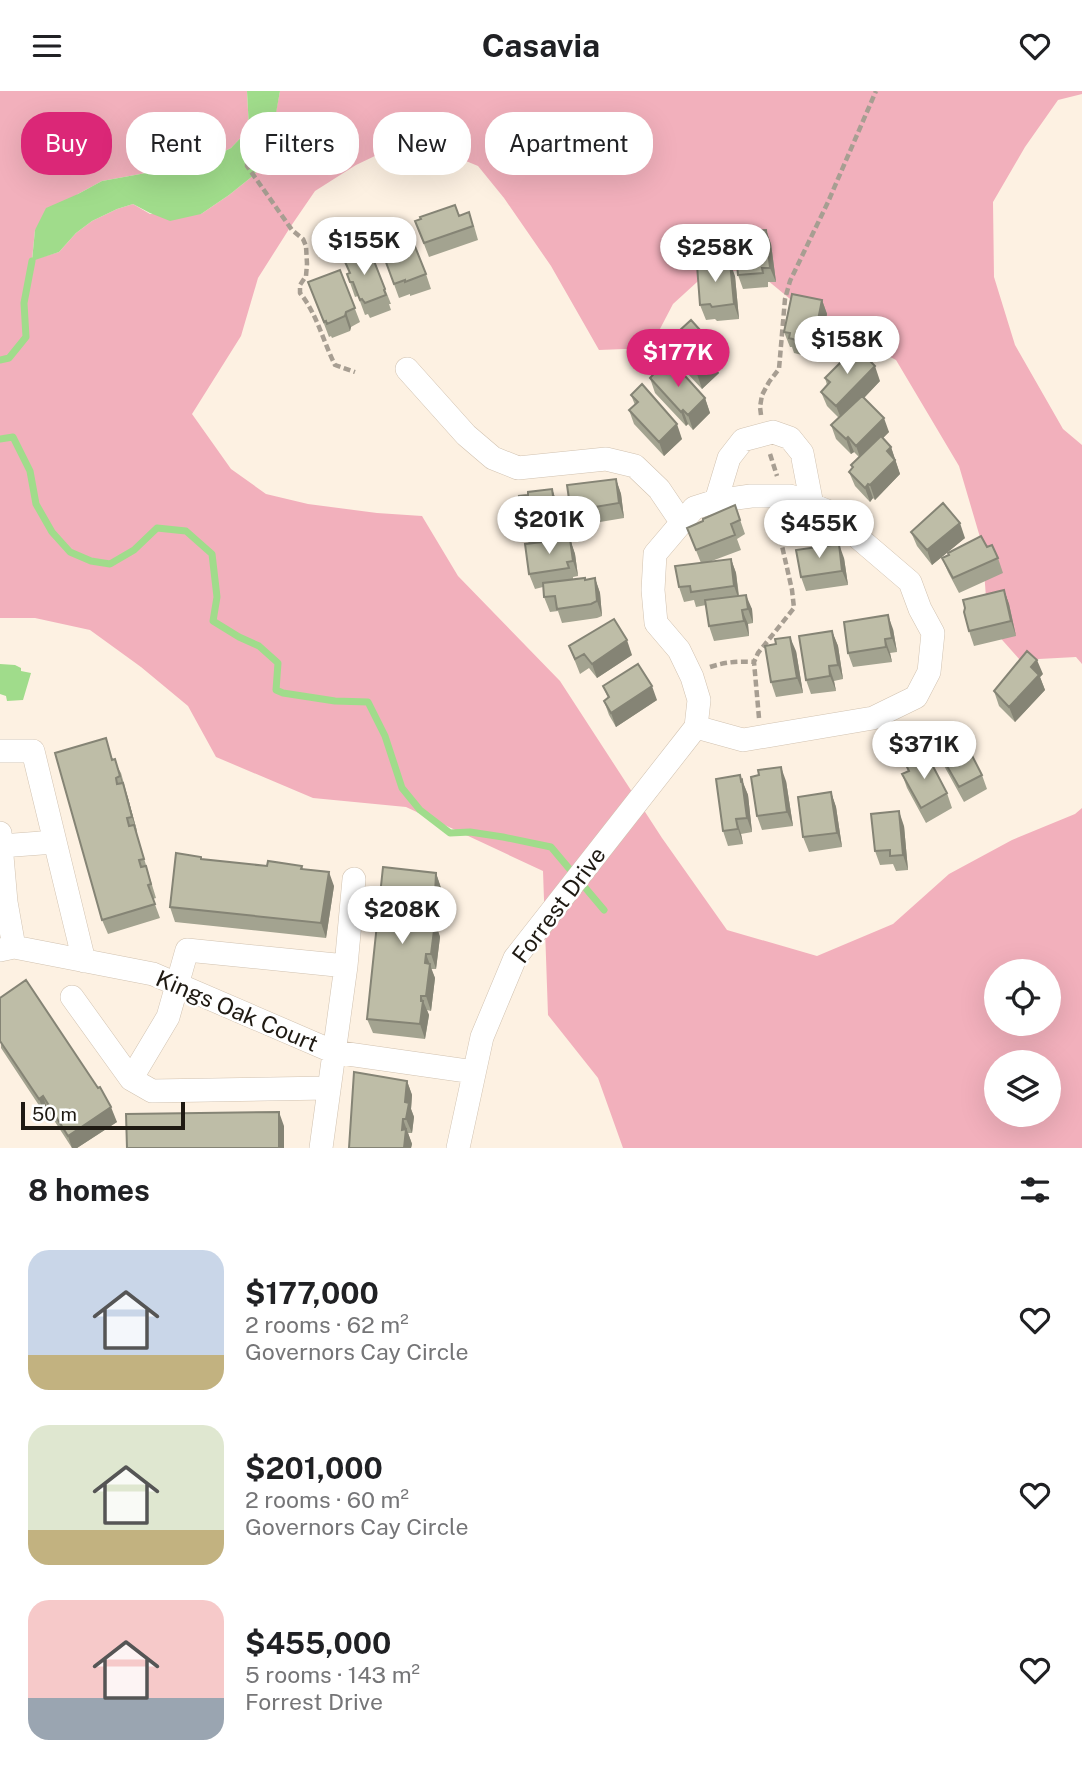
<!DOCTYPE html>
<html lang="en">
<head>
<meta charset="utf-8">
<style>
	body { margin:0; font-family:"Public Sans",sans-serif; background:#f6f6f6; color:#202124; height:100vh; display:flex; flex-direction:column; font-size:26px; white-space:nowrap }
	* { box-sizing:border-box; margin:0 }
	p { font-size:23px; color:#757577 }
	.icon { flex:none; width:38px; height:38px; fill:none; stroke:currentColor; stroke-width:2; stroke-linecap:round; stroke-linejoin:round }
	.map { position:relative; height:1057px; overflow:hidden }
	.sheet { display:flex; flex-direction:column; background:#fff; flex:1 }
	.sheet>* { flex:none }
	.top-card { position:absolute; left:21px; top:21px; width:700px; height:63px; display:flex; gap:14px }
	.controls { position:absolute; left:984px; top:868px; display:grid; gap:14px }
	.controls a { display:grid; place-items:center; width:77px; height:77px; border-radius:50%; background:#fff; box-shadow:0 7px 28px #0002; font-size:35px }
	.scale { position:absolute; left:21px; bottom:18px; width:164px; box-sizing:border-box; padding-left:7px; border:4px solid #1f1a13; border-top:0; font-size:19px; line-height:24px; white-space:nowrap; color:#1f1a13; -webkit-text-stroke:5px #fff; paint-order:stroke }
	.price { position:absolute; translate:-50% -60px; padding:0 16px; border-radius:24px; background:#fff; color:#222; font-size:23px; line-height:46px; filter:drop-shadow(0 2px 4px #0008) }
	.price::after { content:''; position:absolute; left:50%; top:42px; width:21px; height:16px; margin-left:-10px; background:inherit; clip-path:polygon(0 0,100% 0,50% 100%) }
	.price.selected { background:#db2777; color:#fff }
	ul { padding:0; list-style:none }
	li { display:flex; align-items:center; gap:21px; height:175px; padding:0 28px }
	li span { display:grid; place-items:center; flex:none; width:196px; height:140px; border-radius:21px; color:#555 }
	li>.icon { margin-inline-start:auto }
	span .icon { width:84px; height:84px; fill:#fffc; stroke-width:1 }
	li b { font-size:30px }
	h2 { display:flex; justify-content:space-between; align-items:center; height:84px; padding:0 28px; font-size:30px }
	.tag { padding:0 24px; border-radius:28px; background:#fff; box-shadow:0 7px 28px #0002; font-size:24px; line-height:63px }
	.tag.selected { background:#db2777; color:#fff }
	header { display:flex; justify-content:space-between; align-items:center; height:91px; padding:0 28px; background:#fff; font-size:32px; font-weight:700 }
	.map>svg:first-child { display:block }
	.green { fill:#f2b0bc; fill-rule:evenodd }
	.water { fill:#a0dc8b }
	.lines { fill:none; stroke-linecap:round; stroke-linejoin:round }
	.stream { stroke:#a0dc8b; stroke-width:7 }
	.minor-casing { stroke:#d1c2b0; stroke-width:24 }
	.path { stroke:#a79e92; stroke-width:4.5; stroke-dasharray:7 3.5; stroke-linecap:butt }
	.minor { stroke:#fff; stroke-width:23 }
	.wall { fill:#a3a390 }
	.shaded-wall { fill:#858475 }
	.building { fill:#bebda7; stroke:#858475; stroke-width:2 }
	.labels { text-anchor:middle; stroke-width:5; stroke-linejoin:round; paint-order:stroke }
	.street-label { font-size:23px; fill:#1f1a13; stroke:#fff }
</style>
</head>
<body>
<header><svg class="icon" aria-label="menu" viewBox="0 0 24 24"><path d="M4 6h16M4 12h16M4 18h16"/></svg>Casavia<svg class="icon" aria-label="heart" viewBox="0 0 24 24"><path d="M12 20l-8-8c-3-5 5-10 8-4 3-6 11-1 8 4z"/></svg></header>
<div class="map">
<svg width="1082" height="1057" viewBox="0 0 1082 1057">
	<rect width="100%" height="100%" fill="#fdf1e2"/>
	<path class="green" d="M0,0H247L249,38L231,57L201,72L102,90L78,103L35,139L32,169L59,161L76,142L92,130L117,118L133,113L150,123H201L229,104L254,84L268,61L280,0H1082V3L1058,9L1025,56L993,111L994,186L1015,254L1063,338L1082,354V573L1076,566L1020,569L988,533L982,453L959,375L896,269L807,222L755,179L708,181L673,213L650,257L599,259L551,175L504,107L478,75L442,60L400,53L356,74L315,100L291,135L258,187L241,245L192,323L231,378L266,403L308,413L377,422L422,425L458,485L560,590L662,747L727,839L817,865L893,833L949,783L1012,749L1075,723L1082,717V1057H623L598,987L548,924L543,780L406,716L313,707L216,666L188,615L141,576L90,539L35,527H0ZM996,880H1048V933H996ZM996,971H1048V1024H996Z"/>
	<path class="water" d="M247,0H280L269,61L254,84L229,104L201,123L170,130L150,122L133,113L117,118L92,130L76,142L59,161L32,170L35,139L46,117L78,103L102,90L201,72L231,57L249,38Z
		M0,573L15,574L21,577V580L31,582L23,609L7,610L6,605L0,603Z"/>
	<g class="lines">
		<path class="stream" d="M0,269L9,267L26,246L24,212L32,170
			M0,348L13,346L30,380L36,413L52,441L70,461L91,470L110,473L134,459L157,437L186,440L212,463L217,506L213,530L239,546L259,555L278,572L276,599L283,602L335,610L368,611L385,645L402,697L420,719L450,742L470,741L503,746L551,756L604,819"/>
		<g class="minor-casing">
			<path id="minor" d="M407,278L466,344L493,367L518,377L606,368L635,375L659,398L682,432
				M716,410L729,367L743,349L773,341L790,347L802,362L812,414
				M0,660H33L84,870
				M0,742L6,811L14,856
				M1,755L55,751
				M0,859L14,856L153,883L334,961L474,981
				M346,875L354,788
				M72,906L131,988
				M321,1057C329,996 338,936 346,875L187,859L168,926L131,988L152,1000L329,997
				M458,1057L482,946L515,867L696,636L743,649L873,627L916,606L929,581L933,542L920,518L910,491L827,420L790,405H751L716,410L694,417L655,463L653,499L656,532L679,559L692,586L699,609L696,636"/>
		</g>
		<path class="path" d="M247,72V75L292,139L303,148L306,155L307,173L306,185L300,194V202C317,223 323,250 335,274L355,281
			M761,324L760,316L762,304L769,291L779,278L785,208L790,190L828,111L876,0
			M770,363L777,385
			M710,576C725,571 738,570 754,571
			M759,627L754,571L758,562L794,517L792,499L775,424"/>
		<use href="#minor" class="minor"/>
	</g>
	<path class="wall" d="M459,125L474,135L478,149L429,166L415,130Z
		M766,139L771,153L776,191H768V196L743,198L738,184Z
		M380,155L426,183L431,198L410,205V203L399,207Z
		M372,165L391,213H389L391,219L370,227L368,223L365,224L358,205L355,206L347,183H349L361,168Z
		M340,179L360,231L351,236L350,240L332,247L331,245L329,246L308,191Z
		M735,185L739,228L717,230L715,228L706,229L700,214Z
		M822,209L827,223L818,268L794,262L792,256H790L784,241Z
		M667,251L718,259L723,273L717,279L719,282L702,298L672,266Z
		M667,283L705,307L710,322L693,339L688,333L686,335L655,302L650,287Z
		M825,287L880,290L864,307L889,341L883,347L891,356L900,383L875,409L873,407L870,411L855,395L849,381L852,377L851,374L859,366L854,361L851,363L836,348L831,334L839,327L827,315L821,301L827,294Z
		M631,304L682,348L664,365L634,333L629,319L635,314Z
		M616,388L621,403L624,427L582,434L578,422H575L569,408Z
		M552,398L557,412L563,449L570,448L575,463L578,485L573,486V488L585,489L595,487L600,502L602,525L597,527L562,532L558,520L550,521L544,506L543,496L535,498L529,483V453L526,444L528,404Z
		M735,414L745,443L737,448L741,459L709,471L731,468L736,482L739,504L752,518L753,532L748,533L749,545L714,550L709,535L706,514L696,516L694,509L684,511L679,496L701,472L687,437Z
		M911,441L965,447L932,474L917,455Z
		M987,456L998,467L1003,482L959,502L948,481L942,467Z
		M844,467L848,494L806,500L801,486Z
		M1004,499L1009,513L1016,545L974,555L969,540Z
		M893,538L897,561L890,562L892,571L853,576L848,562Z
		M832,540L838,555L843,588L834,590L836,600L811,603L806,589Z
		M569,555L632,564L597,587L589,577L580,583Z
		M796,560L803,602L776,606L771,591Z
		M1043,583L1040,586L1045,599L1015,631L999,615L994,600Z
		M603,595L657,609L616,636L609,624L604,610L608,607Z
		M931,647L958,648L982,684L987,698L964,711L937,662Z
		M113,668L121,682L128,707L137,740L136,741L156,807L153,808L160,827L108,843L102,829Z
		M902,683L947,702L952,717L926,732L907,697Z
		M740,684L748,704L752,741L741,743L743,753L728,755L723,740Z
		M786,690L793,735L762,739L757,725Z
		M831,701L836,716L842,756L809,761L803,746Z
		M904,735L908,779L896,780L893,773L880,774L875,760Z
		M202,769L267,775H302L303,778L334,795L326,847L175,831L170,816Z
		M436,782L441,797L440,812L442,818L440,837L437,836L440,846L436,878H431L435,887L431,920L427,919L429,924L425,948L373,942L367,928Z
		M0,907L117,1031L77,1057H72L48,1020L44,1022L1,957Z
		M407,990L412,1004L411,1018L414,1026L412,1042H408L412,1053L411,1057H349Z"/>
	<path class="shaded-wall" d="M766,139L771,153L776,191L770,177Z
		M730,171L735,185L739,228L734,213Z
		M822,209L827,223L818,268L813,254Z
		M346,221L351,236L350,240L345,225Z
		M718,259L723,273L717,279L719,282L702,298L697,283Z
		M875,275L880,290L842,330L836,315Z
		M705,307L710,322L693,339L688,324Z
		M683,319L688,333L686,335L681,321Z
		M884,327L889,341L861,369L856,355Z
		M677,333L682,348L664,365L659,351Z
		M848,346L854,361L851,363L846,348Z
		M891,356L900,383L875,409L870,394L887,360Z
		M616,388L621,403L624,427L619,412Z
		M868,393L873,407L870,411L865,397Z
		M552,398L557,412L564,453L558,439Z
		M960,432L965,447L932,474L927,459Z
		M570,448L575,463L578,485L573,470Z
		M839,453L844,467L848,494L842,480Z
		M731,468L736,482L739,509L734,495Z
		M595,487L600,502L602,525L597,510Z
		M1004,499L1009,513L1016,545L1011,530Z
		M746,504L752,518L753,532L748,518Z
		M742,519L748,533L749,545L744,530Z
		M888,524L893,538L897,561L892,547Z
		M832,540L838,555L843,588L838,574Z
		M790,546L796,560L803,602L797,587Z
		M885,548L890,562L892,571L886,556Z
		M627,549L632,564L597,587L592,573Z
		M1037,569L1043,583L1040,586L1045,599L1015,631L1009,616L1031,576Z
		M829,575L834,590L836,600L830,585Z
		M652,595L657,609L616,636L611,622Z
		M115,668L128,707L137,740L132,726Z
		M781,676L786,690L793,735L787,721Z
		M740,684L748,704L752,741L747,727Z
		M831,701L836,716L842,756L837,742Z
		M899,720L904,735L908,779L903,764Z
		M736,728L741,743L743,753L738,738Z
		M329,781L334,795L326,847L321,832Z
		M436,782L441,797L440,812L442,818L440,837L435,822Z
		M429,822L434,836L435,831L440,846L436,878L431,863L428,830Z
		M426,863L435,887L431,920L426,905Z
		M421,905L429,924L425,948L420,933Z
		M407,990L412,1004L411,1018L414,1026L412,1042L406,1028L405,1011Z
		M43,1005L48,1020L44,1022L39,1008Z
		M111,1016L117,1031L77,1057H72L68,1045Z
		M279,1021L284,1035V1057H279Z
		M403,1028L412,1053L411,1057H404L402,1039Z"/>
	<path class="building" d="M455,114L459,125L469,121L473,135L424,152L415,130L421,128L420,126Z
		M766,139L770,177H762L763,182L738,184L734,142Z
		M410,143L426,183L405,191V189L394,193L380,155Z
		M357,159L361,168L372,165L385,198L384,199L386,204L365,212L362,208L360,209L353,191H350L347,183L350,182L342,164Z
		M730,171L734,213L712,216L710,213L700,214L697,174Z
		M340,179L355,217L346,221L345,225L327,233L326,230L324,231L308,191Z
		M792,203L822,209L813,254L789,247L790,242L784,241Z
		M691,229L718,259L712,265L713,268L697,283L667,251Z
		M856,256L875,275L836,315L821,301L830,291L825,287Z
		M676,275L705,307L688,324L683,319L681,321L650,287L660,276L667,283Z
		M642,293L677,333L659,351L629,319L638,311L631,304Z
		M862,305L884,327L856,355L848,346L846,348L831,334Z
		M881,345L891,356L887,360L895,369L870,394L868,393L865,397L849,381L853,376L851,374Z
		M616,388L619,412L577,419L576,407L569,408L567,394Z
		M552,398L558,439L526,444L519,405L528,404V401Z
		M943,412L960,432L927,459L911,441Z
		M735,414L740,429L731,433L735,444L696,459L687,437L703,430V428Z
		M981,445L987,456L992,454L998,467L953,487L942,467L949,464L948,462Z
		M570,448L573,470L567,471L569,477L529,483L525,453Z
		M839,453L842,480L801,486L796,459Z
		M731,468L734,495L691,501L690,495L679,496L675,475Z
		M585,487V489L595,487L597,510L591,513L557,518L555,505L544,506L543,492Z
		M1004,499L1011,530L969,540L964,521L965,517L963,509Z
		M746,504L748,518L742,519L744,530L709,535L705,509Z
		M888,524L892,547L885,548L886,556L848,562L844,531Z
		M614,528L627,549L592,573L584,563L575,568L569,555Z
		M832,540L838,574L829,575L830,585L806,589L799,545Z
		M790,546L797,587L771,591L765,555L776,553L775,548Z
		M1027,560L1037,569L1031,576L1039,584L1009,616L994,600Z
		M638,573L652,595L611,622L604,610L609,606L603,595Z
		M951,637L958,648L962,645L982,684L959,696L931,647Z
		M106,647L112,669L115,668L120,685L116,687L117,693L123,692L132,726L127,727L129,735L134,734L144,768L139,769L141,776L146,775L151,793L148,794L155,813L102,829L55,662Z
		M926,662L947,702L921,717L902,683L909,680L906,674Z
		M781,676L787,721L757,725L751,686L759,684L758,679Z
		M740,684L741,690L742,689L747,727L736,728L738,738L723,740L716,688Z
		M831,701L837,742L803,746L798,706Z
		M899,720L903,764L890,765V759L875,760L871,723Z
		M176,762L201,766V768L267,775L268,770L302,775L301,778L329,781L321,832L170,816Z
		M383,776L436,782L435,804L437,803L435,822H429L428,830L435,831L431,863H426L425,872L430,873L426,905H421V910H423L420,933L367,928Z
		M26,889L98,997L100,996L111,1016L68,1045L43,1005L39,1008L0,950V907Z
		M354,981L407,990L405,1011L409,1012L406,1028H403L402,1039L406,1038L404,1057H349Z
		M279,1021V1057H127L126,1023Z"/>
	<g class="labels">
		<g class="street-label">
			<text transform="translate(559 814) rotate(-53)" y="8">Forrest Drive</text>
			<text transform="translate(237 920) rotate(23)" y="8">Kings Oak Court</text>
		</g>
	</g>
</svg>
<div class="controls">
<a><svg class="icon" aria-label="locate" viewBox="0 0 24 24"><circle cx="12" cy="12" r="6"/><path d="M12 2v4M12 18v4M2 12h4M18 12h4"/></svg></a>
<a><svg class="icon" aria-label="layers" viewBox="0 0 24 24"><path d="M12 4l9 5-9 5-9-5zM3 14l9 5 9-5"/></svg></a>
</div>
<div class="scale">50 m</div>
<b class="price" style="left:364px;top:186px">$155K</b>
<b class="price" style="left:715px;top:193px">$258K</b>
<b class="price" style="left:847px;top:285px">$158K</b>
<b class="price selected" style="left:678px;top:298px">$177K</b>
<b class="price" style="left:549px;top:465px">$201K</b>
<b class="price" style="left:819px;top:469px">$455K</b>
<b class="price" style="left:924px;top:690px">$371K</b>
<b class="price" style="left:402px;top:855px">$208K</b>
<div class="top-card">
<a class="tag selected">Buy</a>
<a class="tag">Rent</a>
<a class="tag">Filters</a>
<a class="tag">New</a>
<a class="tag">Apartment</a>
</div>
</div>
<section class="sheet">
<h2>8 homes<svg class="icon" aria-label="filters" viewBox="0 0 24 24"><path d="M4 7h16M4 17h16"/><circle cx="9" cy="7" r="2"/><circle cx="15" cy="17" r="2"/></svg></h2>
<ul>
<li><span style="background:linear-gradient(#c9d6e8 75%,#c2b280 0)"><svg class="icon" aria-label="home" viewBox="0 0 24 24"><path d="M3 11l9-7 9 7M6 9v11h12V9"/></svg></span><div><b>$177,000</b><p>2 rooms · 62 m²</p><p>Governors Cay Circle</p></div><svg class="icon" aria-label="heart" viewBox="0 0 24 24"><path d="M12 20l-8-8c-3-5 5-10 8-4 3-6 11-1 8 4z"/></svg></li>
<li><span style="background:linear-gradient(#dfe7d0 75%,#c2b280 0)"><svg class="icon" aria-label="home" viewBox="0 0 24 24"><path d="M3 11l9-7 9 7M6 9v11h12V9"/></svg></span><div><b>$201,000</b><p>2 rooms · 60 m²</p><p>Governors Cay Circle</p></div><svg class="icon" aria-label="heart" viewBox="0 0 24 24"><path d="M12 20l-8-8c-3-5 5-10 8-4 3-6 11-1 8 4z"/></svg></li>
<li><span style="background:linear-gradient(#f6c9c9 70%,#9aa5b1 0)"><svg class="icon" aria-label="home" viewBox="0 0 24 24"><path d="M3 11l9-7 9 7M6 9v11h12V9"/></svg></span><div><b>$455,000</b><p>5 rooms · 143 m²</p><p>Forrest Drive</p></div><svg class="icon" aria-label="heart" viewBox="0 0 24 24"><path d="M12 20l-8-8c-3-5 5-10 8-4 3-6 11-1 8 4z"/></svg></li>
</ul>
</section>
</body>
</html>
